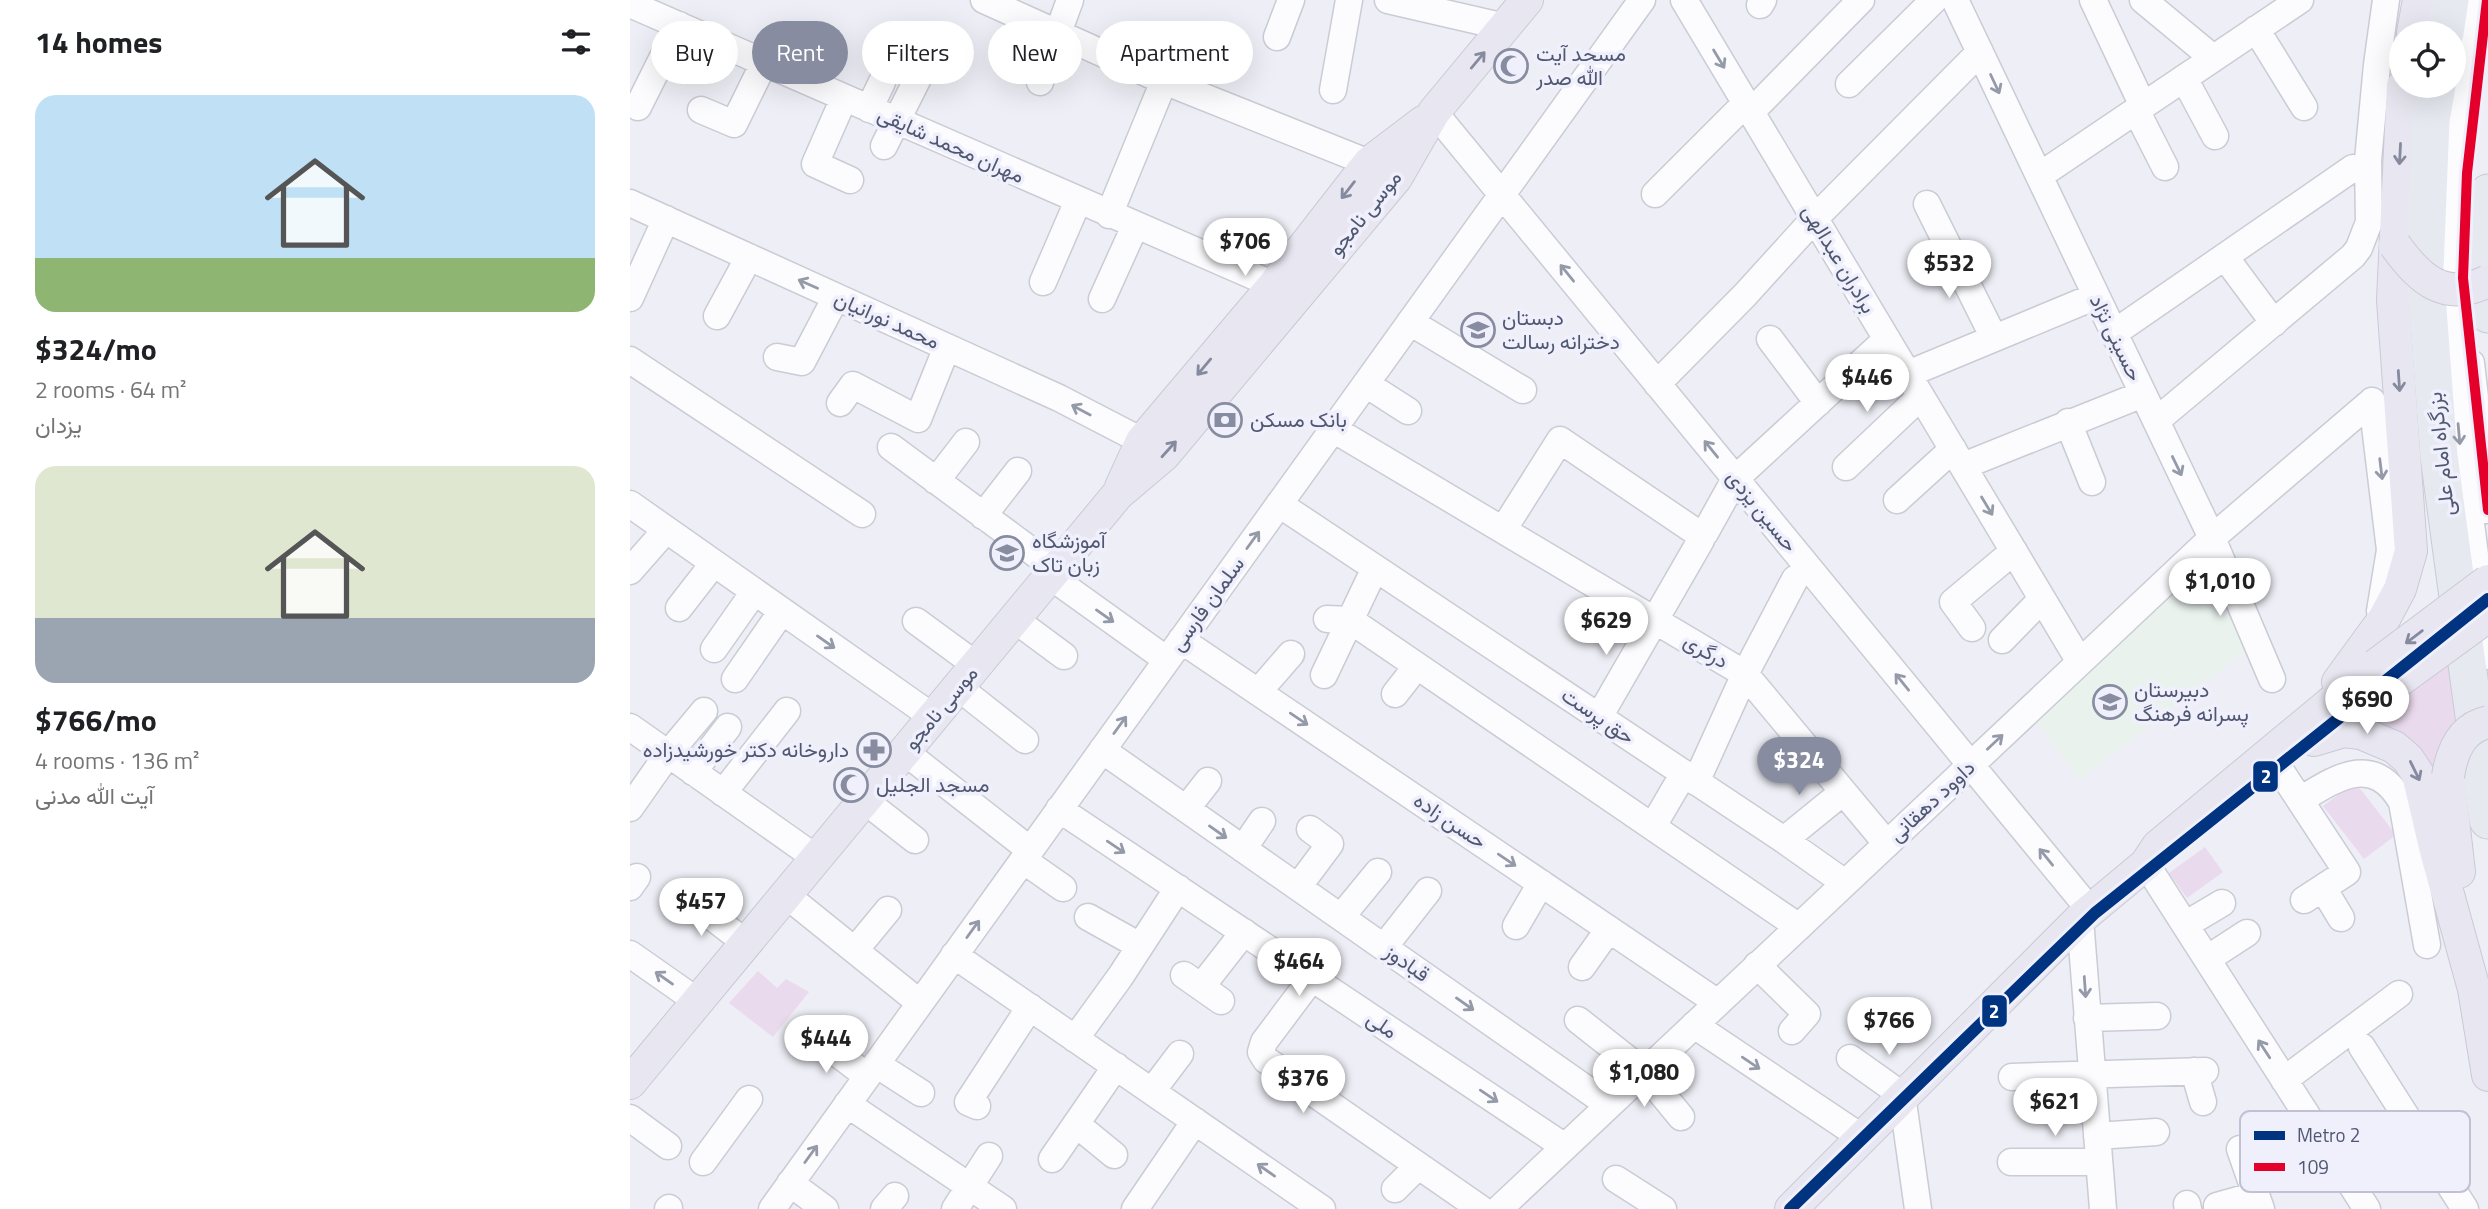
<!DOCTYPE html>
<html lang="en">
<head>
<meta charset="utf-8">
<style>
	body { margin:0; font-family:"Titillium Web",Vazirmatn,sans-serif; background:#f2f2f2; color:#202124; height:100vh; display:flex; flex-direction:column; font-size:26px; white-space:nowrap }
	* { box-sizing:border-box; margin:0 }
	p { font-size:23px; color:#757577 }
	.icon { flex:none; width:38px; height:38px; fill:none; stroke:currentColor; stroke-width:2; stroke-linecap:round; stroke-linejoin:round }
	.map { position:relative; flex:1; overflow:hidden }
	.side { display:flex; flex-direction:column; background:#fff; width:630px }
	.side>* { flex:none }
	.guide { position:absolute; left:21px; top:21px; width:665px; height:63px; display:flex; gap:14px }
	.controls { position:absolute; left:1759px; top:21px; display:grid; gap:14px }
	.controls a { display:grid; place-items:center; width:77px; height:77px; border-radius:50%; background:#fff; box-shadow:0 7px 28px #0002; font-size:35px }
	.price { position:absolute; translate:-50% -60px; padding:0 16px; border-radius:24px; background:#fff; color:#222; font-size:23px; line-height:46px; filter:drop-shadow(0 2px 4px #0008) }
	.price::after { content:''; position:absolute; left:50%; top:42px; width:21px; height:16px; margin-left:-10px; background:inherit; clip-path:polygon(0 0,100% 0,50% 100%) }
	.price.selected { background:#878ca0; color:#fff }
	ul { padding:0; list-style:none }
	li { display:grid; align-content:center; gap:14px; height:371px; padding:0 35px }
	li span { display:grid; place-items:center; height:217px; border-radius:21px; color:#555 }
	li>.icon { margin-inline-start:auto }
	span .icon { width:126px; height:126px; fill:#fffc; stroke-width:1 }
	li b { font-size:30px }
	h2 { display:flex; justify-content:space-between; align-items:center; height:84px; padding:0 35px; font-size:30px }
	.tag { padding:0 24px; border-radius:32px; background:#fff; box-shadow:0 7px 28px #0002; font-size:24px; line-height:63px }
	.tag.selected { background:#878ca0; color:#fff }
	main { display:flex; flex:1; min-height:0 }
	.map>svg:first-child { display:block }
	.education { fill:#eaf2ee }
	.green { fill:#eadaed }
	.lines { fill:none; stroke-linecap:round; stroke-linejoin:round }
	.minor-casing { stroke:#caccd5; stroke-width:29 }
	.major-casing { stroke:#c8cad4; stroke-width:34 }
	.highway-casing { stroke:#c8cad4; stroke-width:39 }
	.minor { stroke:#fcfcfe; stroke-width:26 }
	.major { stroke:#e8e7f1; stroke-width:32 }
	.highway { stroke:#e6e9f0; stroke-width:37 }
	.major-bridge-casing { stroke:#c8cad4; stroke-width:34; stroke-linecap:butt }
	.major-bridge { stroke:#e8e7f1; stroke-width:32 }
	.bus-1-casing { stroke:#f0f0fd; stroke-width:16 }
	.bus-1 { stroke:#e4002b; stroke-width:10 }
	.metro-1-casing { stroke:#f0f0fd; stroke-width:18 }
	.metro-1 { stroke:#003380; stroke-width:12 }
	.oneway { stroke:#959aa9 }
	.oneway2 { stroke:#858a9e }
	.labels { text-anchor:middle; stroke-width:7; stroke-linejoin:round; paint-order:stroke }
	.poi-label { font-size:21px; fill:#505871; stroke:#f0f0fd; text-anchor:start }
	.street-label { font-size:21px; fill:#505871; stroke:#f0f0fd }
	.key { fill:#f0f0fd; stroke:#c0c2d3; stroke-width:2 }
	.key-label { font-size:19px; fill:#505871 }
	.line-badge { stroke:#f0f0fd; stroke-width:2.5 }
	.badge-label { font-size:19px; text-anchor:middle; font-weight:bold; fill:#fff }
</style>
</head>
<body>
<main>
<section class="side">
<h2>14 homes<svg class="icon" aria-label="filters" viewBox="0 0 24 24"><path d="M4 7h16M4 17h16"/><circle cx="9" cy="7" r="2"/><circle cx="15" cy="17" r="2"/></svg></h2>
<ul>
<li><span style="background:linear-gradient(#bfe0f5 75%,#8fb573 0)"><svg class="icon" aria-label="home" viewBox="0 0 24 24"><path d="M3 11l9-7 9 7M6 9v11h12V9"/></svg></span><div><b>$324/mo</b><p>2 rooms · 64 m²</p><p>یزدان</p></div></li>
<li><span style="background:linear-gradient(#dfe7d0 70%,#9aa5b1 0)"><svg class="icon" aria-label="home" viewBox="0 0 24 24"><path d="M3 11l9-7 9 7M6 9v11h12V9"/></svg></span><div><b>$766/mo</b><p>4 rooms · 136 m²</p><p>آیت الله مدنی</p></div></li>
</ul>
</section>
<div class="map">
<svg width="1858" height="1209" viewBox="0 0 1858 1209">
	<rect width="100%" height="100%" fill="#eeeef6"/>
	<path class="education" d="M1563,575L1622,646L1450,780L1407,722Z"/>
	<path class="green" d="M1822,657L1829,723L1804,786L1744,724L1745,716Z
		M1725,782L1766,835L1734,859L1693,806Z
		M1575,847L1593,872L1557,898L1539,873Z
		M128,971L147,988L156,979L179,992L143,1037L99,1003Z"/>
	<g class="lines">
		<g class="minor-casing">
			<path id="minor" d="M354,0L534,81L739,163
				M758,0L875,27
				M1054,0L1450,662
				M1325,0L1582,538L1642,679
				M1463,0L1513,106
				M1513,0L1583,58
				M1843,0L1826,126L1817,233L1816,278L1830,438L1858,656
				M0,4L644,285
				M1130,5L1133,0
				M1626,29L1674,107
				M647,37L661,0
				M1554,78L1585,136
				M410,82L440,0
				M1219,84L1304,0
				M703,90L719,0
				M214,98L185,164L220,180
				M8,107L49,25
				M239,109L252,82
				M71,110L104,124L134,63
				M1506,110L1535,167
				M804,112L1460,910
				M1121,112L1231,0
				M254,146L290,74
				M1409,176L1670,0
				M1025,194L1116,103
				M0,203L429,398L512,441
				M1297,204L1364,338
				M479,215L534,81
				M1595,257L1644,323
				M413,282L448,201
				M0,298L36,219
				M472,299L505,226
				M87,316L119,257
				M780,322L893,390
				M1484,333L1723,168
				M1140,339L1188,403
				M147,357L172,362L206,297
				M0,360L232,514
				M1841,363L1858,510
				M1278,374L1466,296
				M736,384L778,411
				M1027,384L1115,295L1185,218L1350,52
				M1742,401L1760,550L1750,611
				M210,403L223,385L288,419L317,347
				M1526,421L1723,256L1729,248L1739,222L1738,160L1747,65L1756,0
				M1438,422L1462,482
				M703,429L1115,674L1257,844
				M261,447L426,569
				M1343,462L1513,394
				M1216,467L1291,396
				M306,481L336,442
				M1267,500L1323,449
				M0,504L303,717
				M649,504L1154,840L1215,883
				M353,516L388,471
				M873,530L930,440L1066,532
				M1075,533L1105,479L1257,339
				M0,571L36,530
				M420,576L537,660
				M49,608L84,563
				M384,619L434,656
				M697,619L720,620L1169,927
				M286,621L346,665
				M1342,628L1323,602L1384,551
				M551,640L1088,1003
				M1372,640L1412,599
				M84,649L124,592
				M694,675L745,568
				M105,679L152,611
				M328,687L395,740
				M628,692L661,654
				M765,694L787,666
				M969,717L1071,540
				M0,727L186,858
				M472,750L979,1105
				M275,752L400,850
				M1639,753L1717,872L1674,900
				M63,772L98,727
				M1066,782L1115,674L1165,579
				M93,793L157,711
				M234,800L285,840
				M1670,800C1708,777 1743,753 1772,802L1797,945
				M0,808L38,754L74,711
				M429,809L935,1147
				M556,809L578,781
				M1023,826L1054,773
				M1154,840L1213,792
				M613,849L632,821
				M393,860L433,888
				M1516,864L1737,1209
				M0,887L7,877
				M668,887L700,844L680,829
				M1693,888L1711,918
				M156,895L290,1003
				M55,896L116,943
				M458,917L510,946
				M711,917L748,872
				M1450,919L1473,1209
				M1555,925L1592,903
				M886,926L911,883
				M754,947L798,891
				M225,950L258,910
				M0,954L67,1001
				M324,955L692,1209
				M1577,959L1617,933
				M1127,965L1177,1014L1162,1031
				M952,967L979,929
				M554,975L591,1001
				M682,978L634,1042L631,1052L636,1060L851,1209
				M571,987L614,932
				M1457,1018L1527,1016
				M948,1020L1014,1072L1051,1117
				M1064,1025L1231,1137
				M183,1035L237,1076
				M445,1039L490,977L548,888
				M1732,1047L1835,1209
				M1220,1058L1272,1095L1288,1209
				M246,1064L291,1093
				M1564,1071L1573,1102
				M1382,1077L1575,1071
				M1654,1080L1769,994
				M522,1091L550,1054
				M217,1104L373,1209
				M347,1106L338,1102L400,1007
				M0,1118L38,1146
				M446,1124L484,1155
				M1467,1136L1526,1132
				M1610,1149L1631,1209
				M422,1159L486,1066
				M73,1162L119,1099
				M1381,1162H1469
				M986,1179L1033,1209
				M1720,1182L1791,1140
				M160,1183L195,1209
				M765,1189L788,1166
				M1557,1204L1558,1209
				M1587,1206L1626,1195
				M38,1209L39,1208
				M142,1209L1012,0
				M254,1209L265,1196
				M325,1209L359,1156
				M505,1209L565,1121
				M869,1209L1582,538L1742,401"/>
		</g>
		<g class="major-casing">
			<path id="major" d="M1783,33L1789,0
				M491,487L512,441L644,285L739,163L793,122
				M1708,682L1754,619L1770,589L1781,551L1763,300L1773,86
				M1691,735L1759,688
				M1684,740L1714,731L1731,733L1764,747L1778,759L1788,774L1806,851L1844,989L1858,1075
				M1818,776L1829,872
				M0,1083L488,494L534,455L766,178L804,112L897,0
				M1161,1209L1450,919L1516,864L1528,846L1746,665"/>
		</g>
		<g class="highway-casing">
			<path id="highway" d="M1815,33L1820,0
				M1807,86L1801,120L1795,269L1809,456L1858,820
				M1858,193L1855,266L1858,314"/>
		</g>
		<use href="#minor" class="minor"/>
		<use href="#major" class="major"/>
		<use href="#highway" class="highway"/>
		<g class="major-bridge-casing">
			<path id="major-bridge" d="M1765,245C1789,279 1815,303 1858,281
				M1746,665L1858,581
				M1759,688L1858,616
				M1818,776C1822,751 1831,728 1858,722"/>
		</g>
		<use href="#major-bridge" class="major-bridge"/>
		<g class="bus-1-casing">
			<path id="bus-1" d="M1857,0L1837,173L1833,278L1858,510"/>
		</g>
		<use href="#bus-1" class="bus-1"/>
		<g class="metro-1-casing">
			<path id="metro-1" d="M1160,1209L1465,913L1858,599"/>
		</g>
		<use href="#metro-1" class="metro-1"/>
	</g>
	<defs><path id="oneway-shaft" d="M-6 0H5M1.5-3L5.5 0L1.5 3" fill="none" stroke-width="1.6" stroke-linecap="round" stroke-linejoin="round" transform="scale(1.75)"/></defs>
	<g class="oneway">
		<use href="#oneway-shaft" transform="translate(1089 59) rotate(59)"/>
		<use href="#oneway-shaft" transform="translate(1365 84) rotate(65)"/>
		<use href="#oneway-shaft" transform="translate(937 273) rotate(-129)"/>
		<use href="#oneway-shaft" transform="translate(178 284) rotate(-156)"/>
		<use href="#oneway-shaft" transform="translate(451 410) rotate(-152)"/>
		<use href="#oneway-shaft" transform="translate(1829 434) rotate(85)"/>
		<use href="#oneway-shaft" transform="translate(1081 449) rotate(-129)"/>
		<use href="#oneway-shaft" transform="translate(1547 466) rotate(64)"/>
		<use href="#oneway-shaft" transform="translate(1751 469) rotate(83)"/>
		<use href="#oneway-shaft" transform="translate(1357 506) rotate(59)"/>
		<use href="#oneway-shaft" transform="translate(623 540) rotate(-54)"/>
		<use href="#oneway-shaft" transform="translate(475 616) rotate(35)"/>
		<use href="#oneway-shaft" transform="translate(196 642) rotate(35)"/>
		<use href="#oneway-shaft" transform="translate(1272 682) rotate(-129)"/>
		<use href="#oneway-shaft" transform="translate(669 719) rotate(34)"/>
		<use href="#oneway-shaft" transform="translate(490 725) rotate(-54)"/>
		<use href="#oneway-shaft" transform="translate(1365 742) rotate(-43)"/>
		<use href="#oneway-shaft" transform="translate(588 832) rotate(35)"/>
		<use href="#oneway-shaft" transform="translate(486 847) rotate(34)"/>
		<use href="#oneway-shaft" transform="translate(1416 857) rotate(-129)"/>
		<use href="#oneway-shaft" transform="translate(877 860) rotate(34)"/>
		<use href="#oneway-shaft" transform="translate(343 929) rotate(-54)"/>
		<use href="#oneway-shaft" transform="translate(34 978) rotate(-145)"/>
		<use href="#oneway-shaft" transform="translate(1455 987) rotate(86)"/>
		<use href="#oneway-shaft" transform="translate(835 1004) rotate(35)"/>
		<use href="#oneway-shaft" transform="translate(1634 1049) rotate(-123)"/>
		<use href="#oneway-shaft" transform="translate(1121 1063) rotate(34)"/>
		<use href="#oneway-shaft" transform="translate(859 1096) rotate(34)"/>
		<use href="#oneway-shaft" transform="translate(181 1154) rotate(-54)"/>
		<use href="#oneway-shaft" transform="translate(636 1170) rotate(-145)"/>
	</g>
	<g class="oneway2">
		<use href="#oneway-shaft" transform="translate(848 60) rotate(-50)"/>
		<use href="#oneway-shaft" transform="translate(1770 154) rotate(93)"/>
		<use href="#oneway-shaft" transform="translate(718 190) rotate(128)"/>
		<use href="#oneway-shaft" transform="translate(574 367) rotate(130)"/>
		<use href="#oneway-shaft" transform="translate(1769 381) rotate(86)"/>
		<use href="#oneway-shaft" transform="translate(539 449) rotate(-48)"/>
		<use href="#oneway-shaft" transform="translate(1784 637) rotate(143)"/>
		<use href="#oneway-shaft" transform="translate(1785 771) rotate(64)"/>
	</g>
	<defs>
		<g id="mosque-ring" transform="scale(1.75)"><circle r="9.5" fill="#f0f0fd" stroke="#878ca0" stroke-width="1.5"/><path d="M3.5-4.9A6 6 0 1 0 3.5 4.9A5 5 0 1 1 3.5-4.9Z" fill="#878ca0"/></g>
		<g id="school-ring" transform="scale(1.75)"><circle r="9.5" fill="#f0f0fd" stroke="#878ca0" stroke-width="1.5"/><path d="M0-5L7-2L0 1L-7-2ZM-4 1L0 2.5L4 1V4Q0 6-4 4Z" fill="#878ca0"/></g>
		<g id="bank-ring" transform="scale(1.75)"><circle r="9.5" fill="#f0f0fd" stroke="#878ca0" stroke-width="1.5"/><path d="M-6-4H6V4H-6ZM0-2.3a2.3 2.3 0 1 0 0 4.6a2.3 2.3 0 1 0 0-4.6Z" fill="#878ca0"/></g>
		<g id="pharmacy-ring" transform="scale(1.75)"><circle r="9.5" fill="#f0f0fd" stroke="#878ca0" stroke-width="1.5"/><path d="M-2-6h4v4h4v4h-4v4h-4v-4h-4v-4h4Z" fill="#878ca0"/></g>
	</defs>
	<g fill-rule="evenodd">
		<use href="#mosque-ring" x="881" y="66"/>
		<use href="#school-ring" x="848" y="330"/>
		<use href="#bank-ring" x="595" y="420"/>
		<use href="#school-ring" x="377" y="553"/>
		<use href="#school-ring" x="1480" y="702"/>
		<use href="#pharmacy-ring" x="244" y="750"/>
		<use href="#mosque-ring" x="221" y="785"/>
	</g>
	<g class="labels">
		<g class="poi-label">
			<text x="906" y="61">مسجد آیت<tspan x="906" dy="24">الله صدر</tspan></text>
			<text x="872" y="325">دبستان<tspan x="872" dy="24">دخترانه رسالت</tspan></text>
			<text x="620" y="427">بانک مسکن</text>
			<text x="402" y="548">آموزشگاه<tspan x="402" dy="24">زبان تاک</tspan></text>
			<text x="1504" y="697">دبیرستان<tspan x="1504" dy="24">پسرانه فرهنگ</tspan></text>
			<text x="219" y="757" text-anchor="end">داروخانه دکتر خورشیدزاده</text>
			<text x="246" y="792">مسجد الجلیل</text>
		</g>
		<g class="street-label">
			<text transform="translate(321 145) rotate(24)" y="7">مهران محمد شایقی</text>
			<text transform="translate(735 213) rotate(-51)" y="7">موسی نامجو</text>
			<text transform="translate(1209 259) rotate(59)" y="7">برادران عبدالهی</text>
			<text transform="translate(257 320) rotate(24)" y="7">محمد نورانیان</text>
			<text transform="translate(1486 338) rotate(64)" y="7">حسینی نژاد</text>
			<text transform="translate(1811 454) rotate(-96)" y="7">بزرگراه امام علی</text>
			<text transform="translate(1132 511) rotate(51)" y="7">حسین یزدی</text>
			<text transform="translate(577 604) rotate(-54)" y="7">سلمان فارسی</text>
			<text transform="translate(1076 651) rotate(31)" y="7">درگری</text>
			<text transform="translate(311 708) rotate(-50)" y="7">موسی نامجو</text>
			<text transform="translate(968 716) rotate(34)" y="7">حق پرست</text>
			<text transform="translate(1302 801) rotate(-43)" y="7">داوود دهقانی</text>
			<text transform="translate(820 821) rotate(34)" y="7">حسن زاده</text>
			<text transform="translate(777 963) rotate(35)" y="7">قبادوز</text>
			<text transform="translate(752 1025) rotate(34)" y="7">ملی</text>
		</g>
	</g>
	<rect x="1610" y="1111" width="230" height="81" rx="10" class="key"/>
	<rect x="1624" y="1131" width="31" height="9" fill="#003380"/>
	<rect x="1624" y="1163" width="31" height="8" fill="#e4002b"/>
	<g class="key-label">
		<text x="1667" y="1142">Metro 2</text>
		<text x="1667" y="1174">109</text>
	</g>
	<g class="line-badge">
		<rect x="1622" y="760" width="27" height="33" rx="7" fill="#003380"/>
		<rect x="1351" y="994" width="27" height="34" rx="7" fill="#003380"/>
	</g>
	<g class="badge-label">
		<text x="1636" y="783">2</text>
		<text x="1364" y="1018">2</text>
	</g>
</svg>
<div class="controls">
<a><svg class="icon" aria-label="locate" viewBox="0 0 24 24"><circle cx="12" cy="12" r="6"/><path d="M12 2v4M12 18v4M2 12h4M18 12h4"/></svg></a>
</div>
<b class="price" style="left:615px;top:278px">$706</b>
<b class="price" style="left:1319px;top:300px">$532</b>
<b class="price" style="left:1237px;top:414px">$446</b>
<b class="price" style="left:1590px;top:618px">$1,010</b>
<b class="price" style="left:976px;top:657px">$629</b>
<b class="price" style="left:1737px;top:736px">$690</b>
<b class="price selected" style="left:1169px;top:797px">$324</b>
<b class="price" style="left:71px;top:938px">$457</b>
<b class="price" style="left:669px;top:998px">$464</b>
<b class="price" style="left:1259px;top:1057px">$766</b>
<b class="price" style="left:196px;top:1075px">$444</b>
<b class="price" style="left:1014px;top:1109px">$1,080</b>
<b class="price" style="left:673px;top:1115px">$376</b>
<b class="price" style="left:1425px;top:1138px">$621</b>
<div class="guide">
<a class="tag">Buy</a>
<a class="tag selected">Rent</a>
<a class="tag">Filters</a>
<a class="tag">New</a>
<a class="tag">Apartment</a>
</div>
</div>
</main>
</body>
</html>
